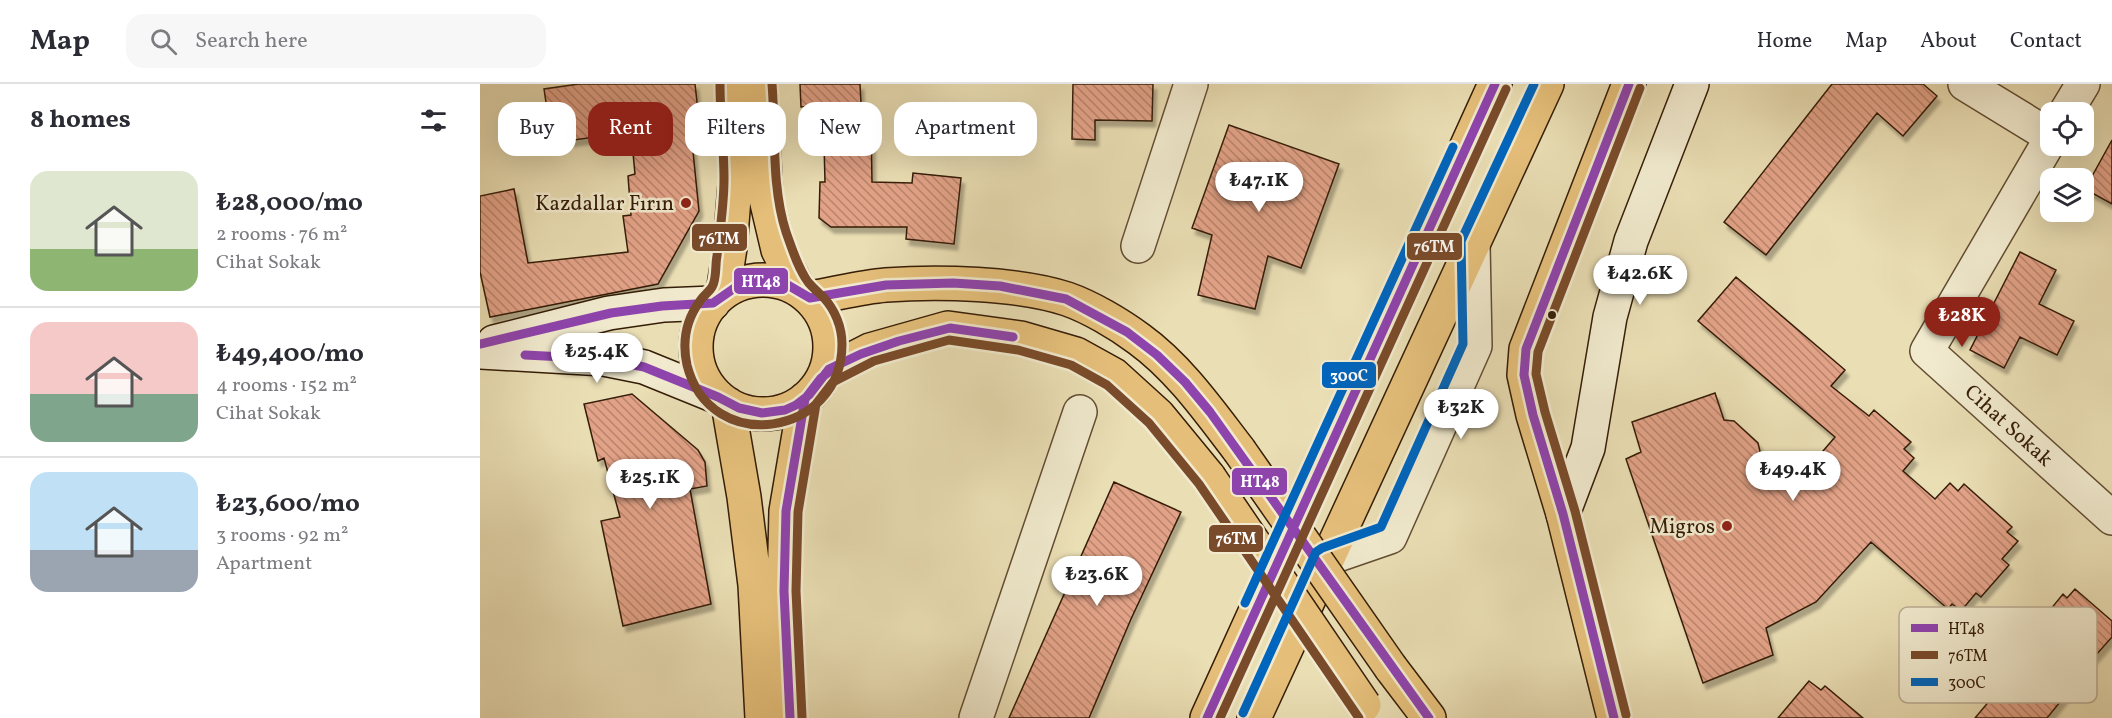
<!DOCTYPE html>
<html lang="en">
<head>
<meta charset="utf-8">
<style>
	body { margin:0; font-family:Vollkorn,serif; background:#f7f7f7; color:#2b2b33; height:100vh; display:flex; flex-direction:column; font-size:22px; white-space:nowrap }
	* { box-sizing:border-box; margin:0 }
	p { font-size:20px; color:#7c7c81 }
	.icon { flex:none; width:33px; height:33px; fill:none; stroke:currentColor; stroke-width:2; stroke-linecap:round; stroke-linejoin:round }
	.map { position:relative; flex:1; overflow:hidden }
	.side { display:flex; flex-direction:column; background:#fff; width:480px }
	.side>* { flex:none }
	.hud { position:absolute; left:18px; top:18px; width:570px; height:54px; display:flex; gap:12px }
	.controls { position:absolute; left:1560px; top:18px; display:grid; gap:12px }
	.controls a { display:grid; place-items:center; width:54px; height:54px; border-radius:12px; background:#fff; box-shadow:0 6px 24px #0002; font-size:30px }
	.price { position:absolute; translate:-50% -51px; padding:0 14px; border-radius:21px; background:#fff; color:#222; font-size:20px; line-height:39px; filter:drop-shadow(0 2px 3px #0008) }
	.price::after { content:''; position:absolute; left:50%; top:36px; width:18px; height:14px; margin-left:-9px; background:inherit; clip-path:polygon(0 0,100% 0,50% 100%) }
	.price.selected { background:#8f2418; color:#fff }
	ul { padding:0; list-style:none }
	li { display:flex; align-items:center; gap:18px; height:150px; padding:0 30px }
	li+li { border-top:2px solid #e1e1e2 }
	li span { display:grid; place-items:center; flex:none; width:168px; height:120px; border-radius:18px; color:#555 }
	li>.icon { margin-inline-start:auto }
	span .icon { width:72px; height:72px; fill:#fffc; stroke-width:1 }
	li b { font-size:26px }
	h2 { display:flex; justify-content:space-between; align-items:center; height:72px; padding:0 30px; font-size:26px }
	.chip { padding:0 21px; border-radius:18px; background:#fff; box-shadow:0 6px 24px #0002; font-size:21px; line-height:54px }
	.chip.selected { background:#8f2418; color:#fff }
	header { display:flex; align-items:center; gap:36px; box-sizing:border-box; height:84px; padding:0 30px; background:#fff; border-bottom:2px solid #e1e1e2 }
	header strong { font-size:28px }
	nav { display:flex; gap:33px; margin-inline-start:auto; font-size:21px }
	.search { width:420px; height:54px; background:#f7f7f7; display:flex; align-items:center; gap:15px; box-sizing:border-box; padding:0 21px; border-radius:18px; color:#7c7c81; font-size:22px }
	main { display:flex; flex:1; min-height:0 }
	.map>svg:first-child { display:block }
	.building { fill:url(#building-back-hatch); stroke:#351d07; stroke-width:1.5; filter:url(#shadow) }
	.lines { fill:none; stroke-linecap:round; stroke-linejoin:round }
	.street-casing { stroke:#624d32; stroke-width:36 }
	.secondary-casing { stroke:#351d07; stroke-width:36 }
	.primary-casing { stroke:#351d07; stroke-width:36 }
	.highway-casing { stroke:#351d07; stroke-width:36 }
	.street { stroke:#f1eace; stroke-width:33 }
	.secondary { stroke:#f1eace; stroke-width:33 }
	.primary { stroke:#e5bf7a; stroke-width:33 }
	.highway { stroke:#e5bf7a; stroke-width:33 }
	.primary-bridge-casing { stroke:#351d07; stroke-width:36; stroke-linecap:butt }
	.primary-bridge { stroke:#e5bf7a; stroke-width:33 }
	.bus-1-casing { stroke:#f1eace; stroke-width:14 }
	.bus-2-casing { stroke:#f1eace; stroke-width:14 }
	.bus-3-casing { stroke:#f1eace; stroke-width:14 }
	.bus-1 { stroke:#8e44ad; stroke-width:9 }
	.bus-2 { stroke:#7a4b2a; stroke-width:9 }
	.bus-3 { stroke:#0065bd; stroke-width:9 }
	.poi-dot { fill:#8f2418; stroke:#f1eace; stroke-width:2 }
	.bus-dot { fill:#351d07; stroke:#f1eace; stroke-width:2 }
	.labels { text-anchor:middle; stroke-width:5; stroke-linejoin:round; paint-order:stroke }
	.poi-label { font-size:21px; fill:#351d07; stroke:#f1eace; text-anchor:end }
	.street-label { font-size:21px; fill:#351d07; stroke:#f1eace }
	.key { fill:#f1eace; stroke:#b9ac92; stroke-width:1.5 }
	.key-label { font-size:16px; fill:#351d07 }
	.line-badge { stroke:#f1eace; stroke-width:2 }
	.badge-label { font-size:16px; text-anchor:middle; font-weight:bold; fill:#fff }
</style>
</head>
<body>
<header>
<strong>Map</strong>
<div class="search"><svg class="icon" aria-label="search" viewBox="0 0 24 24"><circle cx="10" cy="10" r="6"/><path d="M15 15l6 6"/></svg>Search here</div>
<nav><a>Home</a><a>Map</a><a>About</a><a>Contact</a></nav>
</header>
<main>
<section class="side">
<h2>8 homes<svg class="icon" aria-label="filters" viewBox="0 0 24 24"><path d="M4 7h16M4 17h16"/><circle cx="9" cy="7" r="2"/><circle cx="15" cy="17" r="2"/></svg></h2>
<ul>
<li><span style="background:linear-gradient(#dfe7d0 65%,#8fb573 0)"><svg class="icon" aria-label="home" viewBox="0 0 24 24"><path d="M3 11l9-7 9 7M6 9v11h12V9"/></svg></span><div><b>₺28,000/mo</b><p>2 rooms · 76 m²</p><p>Cihat Sokak</p></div></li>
<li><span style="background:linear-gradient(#f6c9c9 60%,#7fa58c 0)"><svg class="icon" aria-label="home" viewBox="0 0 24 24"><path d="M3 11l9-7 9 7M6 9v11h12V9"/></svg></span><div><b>₺49,400/mo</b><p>4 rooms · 152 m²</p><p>Cihat Sokak</p></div></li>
<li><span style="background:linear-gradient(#bfe0f5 65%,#9aa5b1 0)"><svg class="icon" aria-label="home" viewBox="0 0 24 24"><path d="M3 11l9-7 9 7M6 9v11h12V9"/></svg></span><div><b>₺23,600/mo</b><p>3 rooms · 92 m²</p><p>Apartment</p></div></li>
</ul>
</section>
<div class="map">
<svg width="1632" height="634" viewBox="0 0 1632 634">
	<defs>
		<pattern id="building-back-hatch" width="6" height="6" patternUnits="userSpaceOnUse" patternTransform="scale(1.5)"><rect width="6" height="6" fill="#e2a287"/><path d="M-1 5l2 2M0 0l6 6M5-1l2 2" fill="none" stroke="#b8836c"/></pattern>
		<filter id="shadow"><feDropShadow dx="3.5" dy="6" stdDeviation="1.5" flood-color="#0004"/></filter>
	</defs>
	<rect width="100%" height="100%" fill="#eadeb4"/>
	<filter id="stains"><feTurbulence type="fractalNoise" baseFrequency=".00333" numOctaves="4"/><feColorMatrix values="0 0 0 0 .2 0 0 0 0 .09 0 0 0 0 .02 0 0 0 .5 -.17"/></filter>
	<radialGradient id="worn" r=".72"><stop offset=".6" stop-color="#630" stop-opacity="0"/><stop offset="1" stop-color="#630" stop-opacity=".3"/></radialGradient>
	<path class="building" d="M99,0H215L218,27L209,28L219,127L178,200L10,233L0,188V112L34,105L48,179L148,168L143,132L151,131L148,92L155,90L151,48L72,59L64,5Z
		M320,0H380L382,39L391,38L392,98L432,99L433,89L481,94L474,160L426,155L427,143H351L339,134L340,98H345L343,21L321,23Z
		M593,0H673L672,37L615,36V56L592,55Z
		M1352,0H1443L1457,12L1423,52L1397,29L1286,171L1244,138Z
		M749,41L859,80L821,184L788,172L775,225L718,211L732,151L712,144Z
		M1632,56V120L1605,105Z
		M1540,168L1576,186L1559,220L1594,237L1577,271L1540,253L1524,284L1490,266Z
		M1256,193L1365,286L1351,302L1389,332L1394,326L1431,358L1424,365L1434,374L1423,387L1455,415L1470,399L1478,407L1484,400L1532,443L1527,448L1538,457L1522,475L1529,481L1501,513L1496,509L1481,527L1472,520L1468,525L1391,458L1336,518L1286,544L1293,571L1223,599L1146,375L1161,368L1152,338L1235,309L1244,336L1254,337L1278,359L1282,376L1313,402L1355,353L1218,237Z
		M152,310L218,366L225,378L227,402L210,405L231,520L143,542L121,437L140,433L124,374L118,377L104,320Z
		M634,398L701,428L651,535L609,634H529Z
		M1595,505L1632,537V553L1600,589L1602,591L1567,634H1495L1537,584L1530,578L1535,571L1531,568L1550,546L1552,548L1583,510L1587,514Z
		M1329,597L1341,606L1345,602L1383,634H1298Z"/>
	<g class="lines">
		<g class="street-casing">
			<path id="street" d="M1485,0L1570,52
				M1586,28L1603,0
				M1570,56L1447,267L1632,434
				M658,162L711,0
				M846,475L910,453L995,262L993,160
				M496,634L600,328"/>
		</g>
		<g class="secondary-casing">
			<path id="secondary" d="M14,258L129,229L184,221L233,219
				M0,268L124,275L164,283L238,313
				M1083,430L1108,364L1130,233L1151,157L1212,0"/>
		</g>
		<g class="primary-casing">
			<path id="primary" d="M280,0L286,115L298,166L319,206
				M216 263a67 67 0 1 1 134 0a67 67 0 1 1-134 0Z
				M243,209L250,164L256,89L252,0
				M330,214C355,210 381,203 406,201C458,197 538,199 587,215C610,223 639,240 659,255C699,284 729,327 759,366
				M345,289L390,266L468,244L541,254L596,270L634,291L678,331L729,393
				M248,320L264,413L275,501L282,634
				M911,584L949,634
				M310,634L304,507L306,427L325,315
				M1134,634L1083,430L1053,331L1044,291L1046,265L1149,0"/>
		</g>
		<g class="highway-casing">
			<path id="highway" d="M727,634L1015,0
				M774,634L1067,0"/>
		</g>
		<use href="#street" class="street"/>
		<use href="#secondary" class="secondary"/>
		<use href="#primary" class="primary"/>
		<use href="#highway" class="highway"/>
		<g class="primary-bridge-casing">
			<path id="primary-bridge" d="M759,366L911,584
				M729,393L884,621"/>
		</g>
		<use href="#primary-bridge" class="primary-bridge"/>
		<g class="bus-1-casing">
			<path id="bus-1" d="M0,260L131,229L182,222L233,219L256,203L281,197L306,200L330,214L406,201L473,199L520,202L586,215L647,248L677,271L705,298L730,328L949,634
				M45,271L124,275L164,283L238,313L259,324L282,329L305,326L316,321L329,311L349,285L381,270L419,257L470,244L533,253
				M310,634L304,507L306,427L325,315L341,294L353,285
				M727,634L1015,0
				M1134,634L1083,430L1053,331L1044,291L1046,265L1149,0"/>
		</g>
		<g class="bus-2-casing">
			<path id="bus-2" d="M240,0C240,32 244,64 244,95C244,121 240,146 237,172C235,181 237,195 232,203C229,208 223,212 220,217C206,236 202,258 207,281C230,373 362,353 362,260C362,243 355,226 344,214C339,209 333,204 328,198C318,184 312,165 306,148C291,101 296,49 292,0
				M1146,631L1095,427L1065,328L1056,290L1058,268L1160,4
				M322,633L316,507L318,428L336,320L353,298L394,277L469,256L538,266L591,281L627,301L669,339L719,400L879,634
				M740,634L1026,5"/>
		</g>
		<g class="bus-3-casing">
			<path id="bus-3" d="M765,519L973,63
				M763,629L836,468L842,464L901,443L983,260L981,157L1054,0"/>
		</g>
		<use href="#bus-1" class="bus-1"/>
		<use href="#bus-2" class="bus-2"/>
		<use href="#bus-3" class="bus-3"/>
	</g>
	<g class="poi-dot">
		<circle cx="206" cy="119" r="6"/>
		<circle cx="1247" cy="442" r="6"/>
	</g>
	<circle class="bus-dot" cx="1072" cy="231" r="5"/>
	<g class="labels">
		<g class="poi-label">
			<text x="194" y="126">Kazdallar Fırın</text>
			<text x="1235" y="449">Migros</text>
		</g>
		<g class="street-label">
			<text transform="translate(1529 341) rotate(42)" y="7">Cihat Sokak</text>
		</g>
	</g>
	<rect x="1419" y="523" width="198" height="96" rx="9" class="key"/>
	<rect x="1431" y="540" width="27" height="8" fill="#8e44ad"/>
	<rect x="1431" y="567" width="27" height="8" fill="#7a4b2a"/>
	<rect x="1431" y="594" width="27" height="8" fill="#0065bd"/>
	<g class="key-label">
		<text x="1468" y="550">HT48</text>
		<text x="1468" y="577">76TM</text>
		<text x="1468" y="604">300C</text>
	</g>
	<g class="line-badge">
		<rect x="211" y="139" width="57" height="29" rx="6" fill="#7a4b2a"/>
		<rect x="926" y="148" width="57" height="29" rx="6" fill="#7a4b2a"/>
		<rect x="253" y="183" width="56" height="28" rx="6" fill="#8e44ad"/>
		<rect x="841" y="277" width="56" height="28" rx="6" fill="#0065bd"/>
		<rect x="751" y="383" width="57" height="29" rx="6" fill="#8e44ad"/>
		<rect x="728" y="440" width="56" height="29" rx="6" fill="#7a4b2a"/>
	</g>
	<g class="badge-label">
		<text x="239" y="160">76TM</text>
		<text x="954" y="168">76TM</text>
		<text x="281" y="203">HT48</text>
		<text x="869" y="297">300C</text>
		<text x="780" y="403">HT48</text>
		<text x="756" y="460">76TM</text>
	</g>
	<rect width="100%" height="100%" filter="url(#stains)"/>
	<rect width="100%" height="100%" fill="url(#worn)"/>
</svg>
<div class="controls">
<a><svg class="icon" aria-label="locate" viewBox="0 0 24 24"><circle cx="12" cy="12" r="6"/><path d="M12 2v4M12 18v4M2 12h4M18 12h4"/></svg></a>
<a><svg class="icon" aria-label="layers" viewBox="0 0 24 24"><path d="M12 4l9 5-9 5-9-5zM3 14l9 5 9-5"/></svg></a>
</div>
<b class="price" style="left:779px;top:129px">₺47.1K</b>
<b class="price" style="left:1160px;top:222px">₺42.6K</b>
<b class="price selected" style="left:1482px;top:264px">₺28K</b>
<b class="price" style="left:117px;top:300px">₺25.4K</b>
<b class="price" style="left:981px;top:356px">₺32K</b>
<b class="price" style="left:1313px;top:418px">₺49.4K</b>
<b class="price" style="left:170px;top:426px">₺25.1K</b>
<b class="price" style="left:617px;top:523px">₺23.6K</b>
<div class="hud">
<a class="chip">Buy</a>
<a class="chip selected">Rent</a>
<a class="chip">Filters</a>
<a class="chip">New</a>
<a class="chip">Apartment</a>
</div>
</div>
</main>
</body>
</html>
